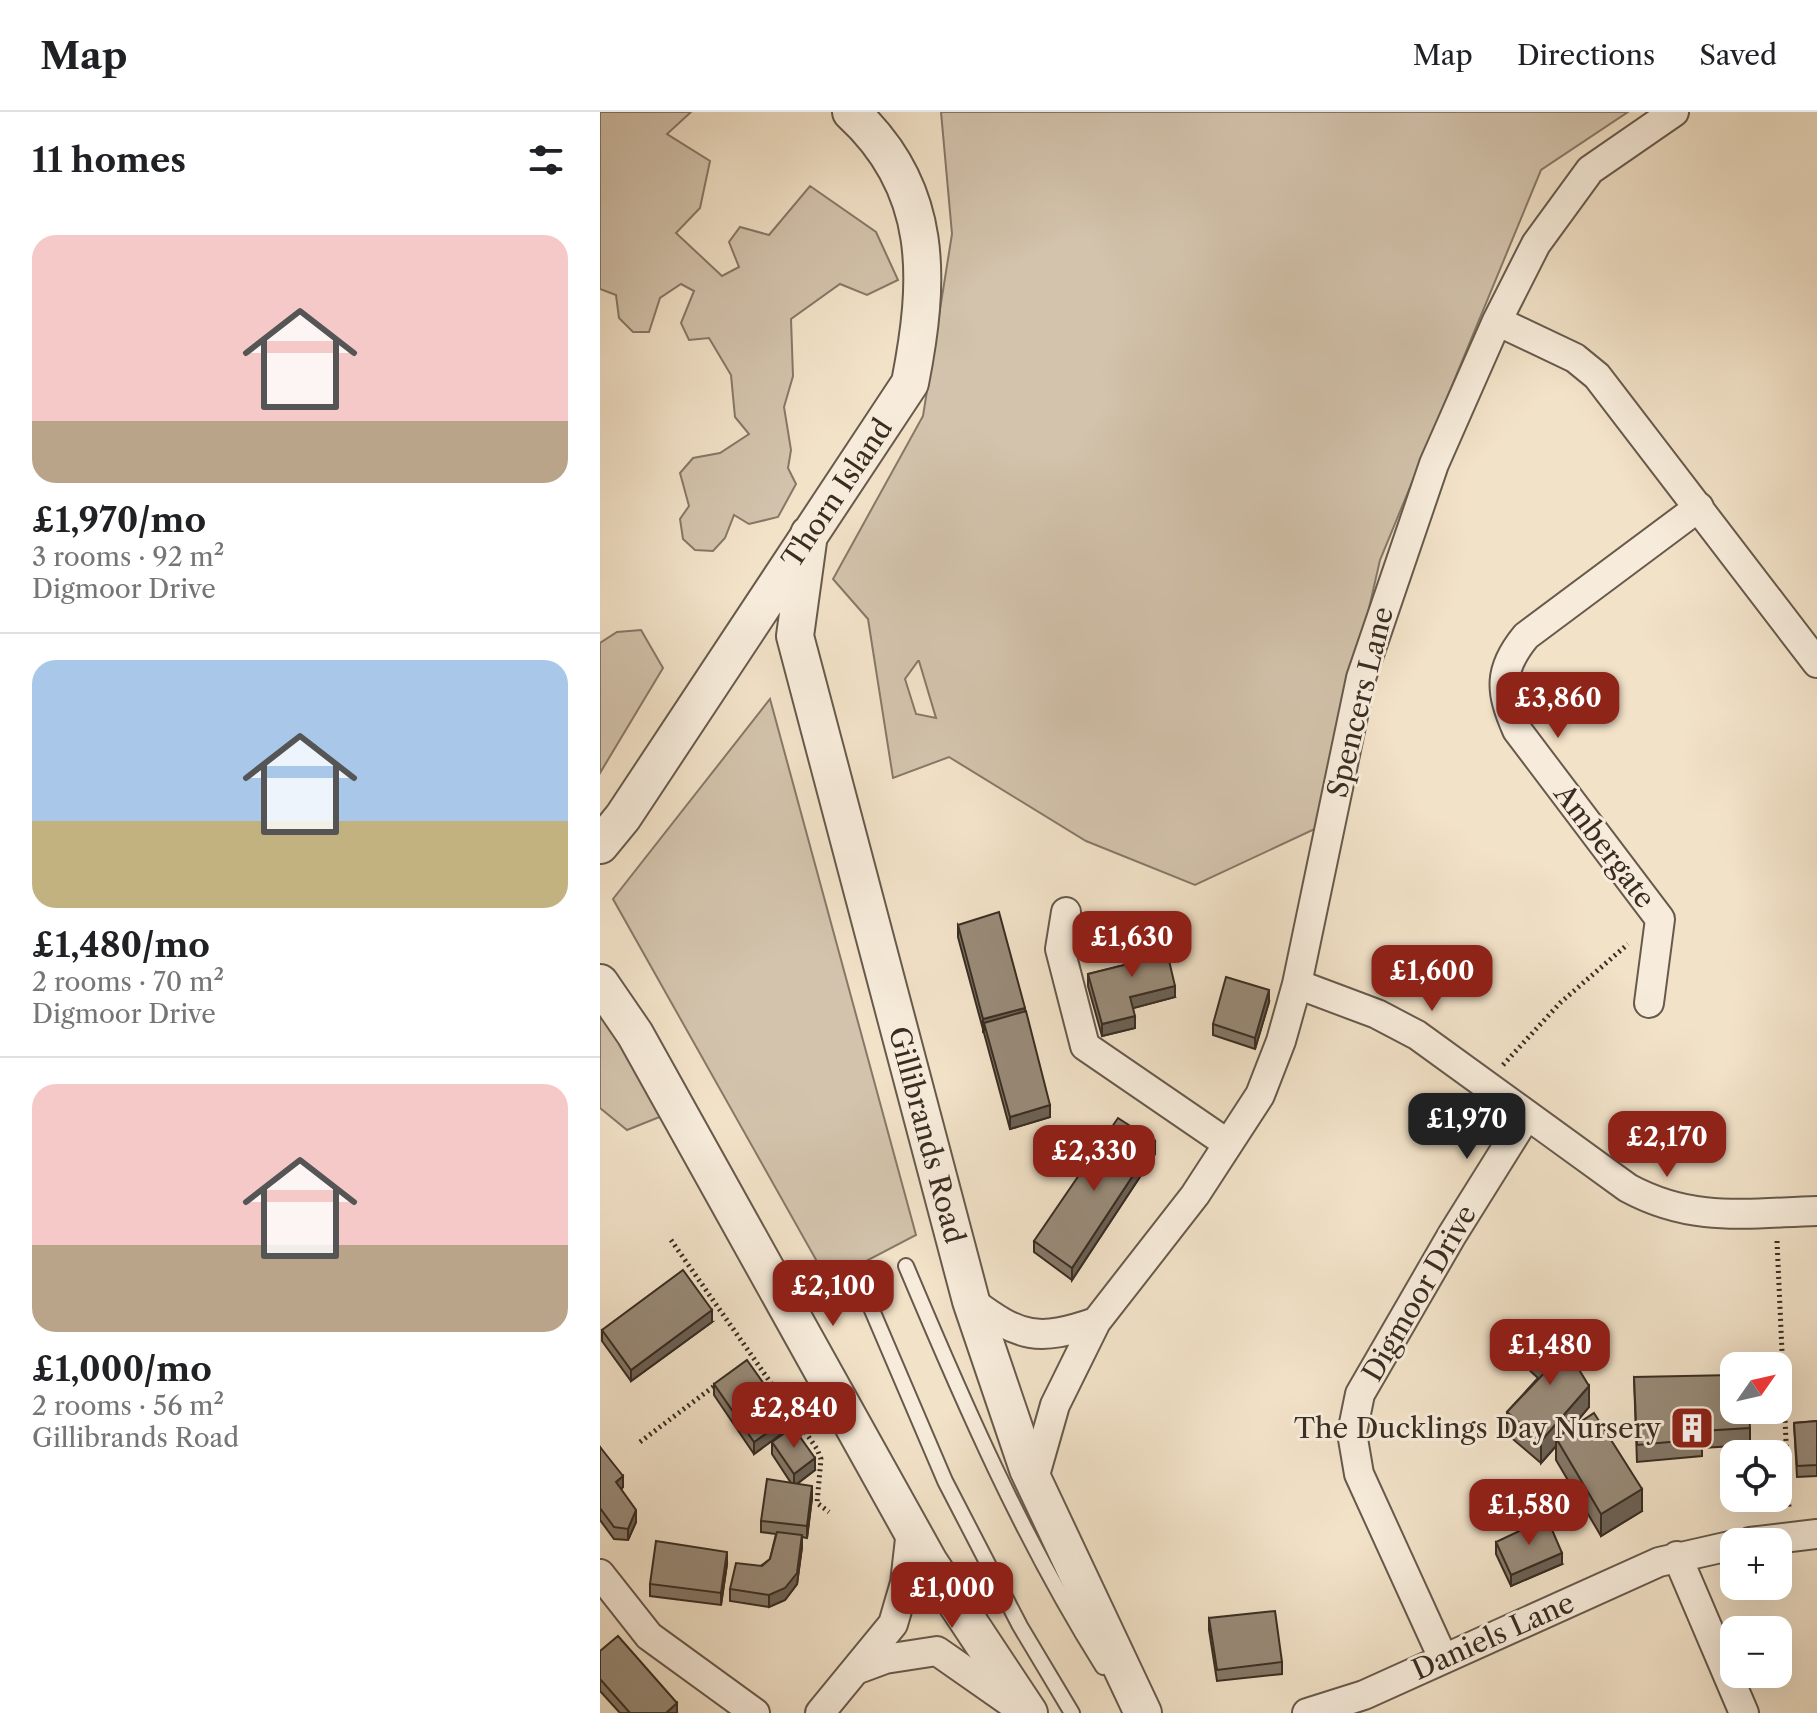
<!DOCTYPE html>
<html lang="en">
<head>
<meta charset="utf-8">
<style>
	body { margin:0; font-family:"Libre Caslon Text",serif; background:#f2f2f2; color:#202124; height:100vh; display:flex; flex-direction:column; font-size:30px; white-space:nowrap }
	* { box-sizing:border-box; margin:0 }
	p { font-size:26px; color:#757577 }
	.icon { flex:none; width:44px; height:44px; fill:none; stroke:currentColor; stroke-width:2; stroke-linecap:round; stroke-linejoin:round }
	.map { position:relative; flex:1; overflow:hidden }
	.details { display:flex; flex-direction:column; background:#fff; width:600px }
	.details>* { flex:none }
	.needle { width:52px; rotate:56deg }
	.fabs { position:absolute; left:1120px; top:1240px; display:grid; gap:16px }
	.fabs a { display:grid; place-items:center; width:72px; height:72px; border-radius:16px; background:#fff; box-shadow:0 8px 32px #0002; font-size:40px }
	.price { position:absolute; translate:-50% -68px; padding:0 18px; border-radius:16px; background:#8f2418; color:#fff; font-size:26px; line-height:52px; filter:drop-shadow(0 2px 4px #0008) }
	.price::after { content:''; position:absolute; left:50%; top:48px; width:24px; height:18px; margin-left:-12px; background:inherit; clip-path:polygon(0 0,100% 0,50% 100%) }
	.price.current { background:#222; color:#fff }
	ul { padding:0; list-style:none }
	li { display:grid; align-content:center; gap:16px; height:424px; padding:0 32px }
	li+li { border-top:2px solid #e0e0e0 }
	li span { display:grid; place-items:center; height:248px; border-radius:24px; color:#555 }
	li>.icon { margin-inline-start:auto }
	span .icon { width:144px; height:144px; fill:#fffc; stroke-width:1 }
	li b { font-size:34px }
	h2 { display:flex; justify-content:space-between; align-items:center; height:96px; padding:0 32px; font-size:34px }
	header { display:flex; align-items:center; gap:48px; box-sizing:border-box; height:112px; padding:0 40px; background:#fff; border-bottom:2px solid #e0e0e0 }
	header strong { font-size:38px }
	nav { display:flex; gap:44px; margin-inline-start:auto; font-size:28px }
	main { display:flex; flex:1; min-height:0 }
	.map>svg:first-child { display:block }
	.green { fill:#d3c3ac; stroke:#867868; stroke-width:2; fill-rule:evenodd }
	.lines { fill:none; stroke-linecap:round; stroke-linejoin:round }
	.service-casing { stroke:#675a4c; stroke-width:18 }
	.minor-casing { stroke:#675a4c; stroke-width:32 }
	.tertiary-casing { stroke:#675a4c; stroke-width:40 }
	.path { stroke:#392d23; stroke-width:5; stroke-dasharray:2 4; stroke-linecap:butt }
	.service { stroke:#f7ecdb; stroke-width:14 }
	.minor { stroke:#f7ecdb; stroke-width:28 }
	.tertiary { stroke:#f7ecdb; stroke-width:36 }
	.wall { fill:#847868; stroke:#392d23; stroke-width:2 }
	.shaded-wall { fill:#6b6155; stroke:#392d23; stroke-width:2 }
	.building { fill:#998b79; stroke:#392d23; stroke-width:2 }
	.labels { text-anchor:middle; stroke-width:6; stroke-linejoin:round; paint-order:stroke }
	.street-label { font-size:28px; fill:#392d23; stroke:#f7ecdb }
	.poi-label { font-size:28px; fill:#392d23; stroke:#f7ecdb; text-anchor:end }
</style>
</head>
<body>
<header>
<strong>Map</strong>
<nav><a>Map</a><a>Directions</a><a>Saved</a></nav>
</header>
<main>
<section class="details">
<h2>11 homes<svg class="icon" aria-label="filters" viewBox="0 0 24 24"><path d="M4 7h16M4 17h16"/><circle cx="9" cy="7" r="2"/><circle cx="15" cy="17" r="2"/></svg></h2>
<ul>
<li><span style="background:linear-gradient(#f6c9c9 75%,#b9a48a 0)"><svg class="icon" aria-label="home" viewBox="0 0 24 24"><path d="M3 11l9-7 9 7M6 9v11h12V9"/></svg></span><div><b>£1,970/mo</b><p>3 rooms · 92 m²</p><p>Digmoor Drive</p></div></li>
<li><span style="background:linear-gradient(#a9c7e8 65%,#c2b280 0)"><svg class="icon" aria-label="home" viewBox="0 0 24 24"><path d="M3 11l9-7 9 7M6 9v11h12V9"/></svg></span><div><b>£1,480/mo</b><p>2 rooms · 70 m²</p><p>Digmoor Drive</p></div></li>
<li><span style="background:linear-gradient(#f6c9c9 65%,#b9a48a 0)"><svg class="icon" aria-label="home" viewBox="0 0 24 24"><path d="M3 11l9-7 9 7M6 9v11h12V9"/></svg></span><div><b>£1,000/mo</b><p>2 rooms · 56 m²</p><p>Gillibrands Road</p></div></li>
</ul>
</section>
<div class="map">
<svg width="1217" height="1601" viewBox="0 0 1217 1601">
	<rect width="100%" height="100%" fill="#f2e2c8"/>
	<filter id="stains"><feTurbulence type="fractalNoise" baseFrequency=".0025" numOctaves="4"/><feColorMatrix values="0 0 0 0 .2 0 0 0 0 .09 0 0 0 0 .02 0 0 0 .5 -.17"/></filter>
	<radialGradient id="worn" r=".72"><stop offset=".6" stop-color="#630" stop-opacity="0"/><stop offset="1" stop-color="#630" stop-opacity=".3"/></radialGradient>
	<path class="green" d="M0,0H91L67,22L110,49L100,96L76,121L122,164L139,155L129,130L140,115L169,123L210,74L276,120L298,168L267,183L240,172L191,207L193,264L184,295L191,338L188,356L196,372L178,405L149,412L134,403L125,426L113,439L95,438L83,427L80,407L89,394L80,361L93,346L120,341L149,322L135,305L131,263L109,226L89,228L81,211L94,179L81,172L60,186L49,220H33L19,206L16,183L0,177Z
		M341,0H1028L941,58L780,448L719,715L595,773L486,729L349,645L293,666L268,507L233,467L323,304L352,122ZM318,549H319L336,606L316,602L305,567Z
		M41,518L63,556L0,661V531L17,520Z
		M170,587L316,1123L228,1169L13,787Z
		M0,898L67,1002L27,1018L0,996Z"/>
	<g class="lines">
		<g class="service-casing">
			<path id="service" d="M306,1154C364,1292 423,1428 503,1555
				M257,1163L345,1369L420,1514L472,1601"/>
		</g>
		<g class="minor-casing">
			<path id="minor" d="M897,209L975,246L997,264L1217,551
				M466,800L460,837L485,934L628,1032
				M697,872L777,902L817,923L1028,1076C1093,1111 1146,1101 1217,1099
				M1049,891L1060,807L917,618C900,579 898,558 926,524L1099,395
				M371,1189C420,1226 438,1230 496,1210
				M433,1370L455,1293L496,1210L595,1083L660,983L681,929L697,872L761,566L834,352L897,209L936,132L990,58L1074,0
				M1150,1430L1217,1422
				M1077,1444L1144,1601
				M0,1462L49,1524L155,1601
				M843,1546L759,1362L752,1321L760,1282L852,1123L927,1003
				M258,1557L285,1547L337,1539L420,1597
				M220,1601L293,1512L305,1471L311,1418
				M707,1601L764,1583L1059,1450L1134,1433"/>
		</g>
		<g class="tertiary-casing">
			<path id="tertiary" d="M209,422L195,524L371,1189L428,1357L543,1601
				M0,733L23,705L310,271C330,169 335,77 251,0
				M0,871L35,922L329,1450L429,1601"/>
		</g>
		<path class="path" d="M903,953L960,891L1028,832
			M71,1128L217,1337L221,1347L217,1391L229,1400
			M1177,1129L1189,1395
			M40,1330L117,1272"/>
		<use href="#service" class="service"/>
		<use href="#minor" class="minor"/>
		<use href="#tertiary" class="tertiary"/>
	</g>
	<path class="wall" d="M358,813L425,899L450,1005L410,1017L358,825Z
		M527,833L575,885L533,896L535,916L502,924L488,874V862L529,852L527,844Z
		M669,890L655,937L613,923V912Z
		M555,1042L472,1168L434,1140V1129Z
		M112,1210L31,1269L2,1229V1218Z
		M951,1212L989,1295L971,1316L1042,1399L1001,1424L956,1348V1334L941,1351L907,1322V1300L938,1266L926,1255V1233Z
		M1034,1265L1150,1316V1333L1102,1336V1344L1037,1350Z
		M114,1272L188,1317L154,1342L114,1283Z
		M1217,1309V1364L1197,1365L1194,1311Z
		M172,1330L215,1358L197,1372L212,1386L207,1426L202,1425V1435L197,1472L185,1488L169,1495L130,1489V1477L170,1447L176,1422L161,1420V1409L191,1371L172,1342Z
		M0,1335L23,1375L21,1377L36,1410L28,1428L14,1427L0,1408Z
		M896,1430L962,1452L911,1474L896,1442Z
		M127,1452L121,1493L50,1484V1472Z
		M609,1506L682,1550V1562L617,1569L609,1518Z
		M0,1539L77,1601H20L0,1579Z"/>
	<path class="shaded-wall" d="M575,874V885L530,897V885Z
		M669,878V890L655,937V926Z
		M425,896V907L384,911V918L383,919V907Z
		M535,904V916L502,924V912Z
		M450,993V1005L410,1017V1005Z
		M555,1030V1042L472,1168V1156Z
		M112,1198V1210L31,1269V1258Z
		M989,1274V1295L959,1331L956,1326V1334L941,1351V1329Z
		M188,1306V1317L154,1342V1330Z
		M215,1346V1358L194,1374V1362Z
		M23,1364V1375L16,1382V1370Z
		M212,1374V1386L207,1426V1414Z
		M1042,1377V1399L1001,1424V1402Z
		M36,1398V1410L28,1428V1417Z
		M202,1423V1435L197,1472L185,1488L169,1495V1483Z
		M127,1440V1452L121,1493V1481Z
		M962,1441V1452L911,1474V1463Z
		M77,1591V1601H66Z"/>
	<path class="building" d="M399,800L425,896L383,907L358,813Z
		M563,823L575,874L530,885L535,904L502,912L488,862L532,851L527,833Z
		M626,865L669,878L655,926L613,912Z
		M426,899L450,993L410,1005L384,911Z
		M518,1006L555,1030L472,1156L434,1129Z
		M83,1158L112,1198L31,1258L2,1218Z
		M951,1212L989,1274L941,1329L907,1300L950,1255L926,1233Z
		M147,1248L188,1306L154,1330L114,1272Z
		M1134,1263V1298H1149L1150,1316L1101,1319L1102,1327L1037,1333L1034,1265Z
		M994,1301L1042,1377L1001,1402L956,1326Z
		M1217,1309V1353L1197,1354L1194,1311Z
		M193,1315L215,1346L194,1362L172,1330Z
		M0,1335L23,1364L16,1370L36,1398L28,1417L14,1415L0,1396Z
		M167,1367L212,1374L207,1414L161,1409Z
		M947,1406L962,1441L911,1463L896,1430Z
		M177,1420L202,1423L197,1461L185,1476L169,1483L130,1477L136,1451L162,1454L170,1447Z
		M56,1429L127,1440L121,1481L50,1472Z
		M675,1499L682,1550L617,1558L609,1506Z
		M18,1524L77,1591L66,1601H30L0,1567V1539Z"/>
	<defs>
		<g id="building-square" transform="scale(2.3)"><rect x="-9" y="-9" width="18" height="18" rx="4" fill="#8f2418" stroke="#f7ecdb"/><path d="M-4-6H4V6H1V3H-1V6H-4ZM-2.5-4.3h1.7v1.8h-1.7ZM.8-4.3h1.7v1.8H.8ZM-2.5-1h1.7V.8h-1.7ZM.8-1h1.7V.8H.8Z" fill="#fff"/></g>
	</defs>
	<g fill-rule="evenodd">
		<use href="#building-square" x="1092" y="1316"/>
	</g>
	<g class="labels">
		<g class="street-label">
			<text transform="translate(237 381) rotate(-56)" y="10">Thorn Island</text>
			<text transform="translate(760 590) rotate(-76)" y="10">Spencers Lane</text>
			<text transform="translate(1005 734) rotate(53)" y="10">Ambergate</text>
			<text transform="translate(327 1023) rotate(75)" y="10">Gillibrands Road</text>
			<text transform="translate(819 1181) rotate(-60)" y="10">Digmoor Drive</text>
			<text transform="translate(893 1524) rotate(-24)" y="10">Daniels Lane</text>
		</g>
		<g class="poi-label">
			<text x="1061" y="1326">The Ducklings Day Nursery</text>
		</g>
	</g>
	<rect width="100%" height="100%" filter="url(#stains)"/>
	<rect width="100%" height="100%" fill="url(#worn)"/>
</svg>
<div class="fabs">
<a><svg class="needle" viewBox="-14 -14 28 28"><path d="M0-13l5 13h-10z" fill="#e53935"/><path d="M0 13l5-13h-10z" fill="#757577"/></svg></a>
<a><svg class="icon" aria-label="locate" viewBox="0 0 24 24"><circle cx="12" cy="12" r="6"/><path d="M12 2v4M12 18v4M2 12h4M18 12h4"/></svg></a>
<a>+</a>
<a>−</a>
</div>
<b class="price" style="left:958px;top:628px">£3,860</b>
<b class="price" style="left:532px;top:867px">£1,630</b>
<b class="price" style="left:832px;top:901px">£1,600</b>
<b class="price current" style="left:867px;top:1049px">£1,970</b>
<b class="price" style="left:1067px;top:1067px">£2,170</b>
<b class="price" style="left:494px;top:1081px">£2,330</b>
<b class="price" style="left:233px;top:1216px">£2,100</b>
<b class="price" style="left:950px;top:1275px">£1,480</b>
<b class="price" style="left:194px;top:1338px">£2,840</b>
<b class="price" style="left:929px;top:1435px">£1,580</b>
<b class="price" style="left:352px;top:1518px">£1,000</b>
</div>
</main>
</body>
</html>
